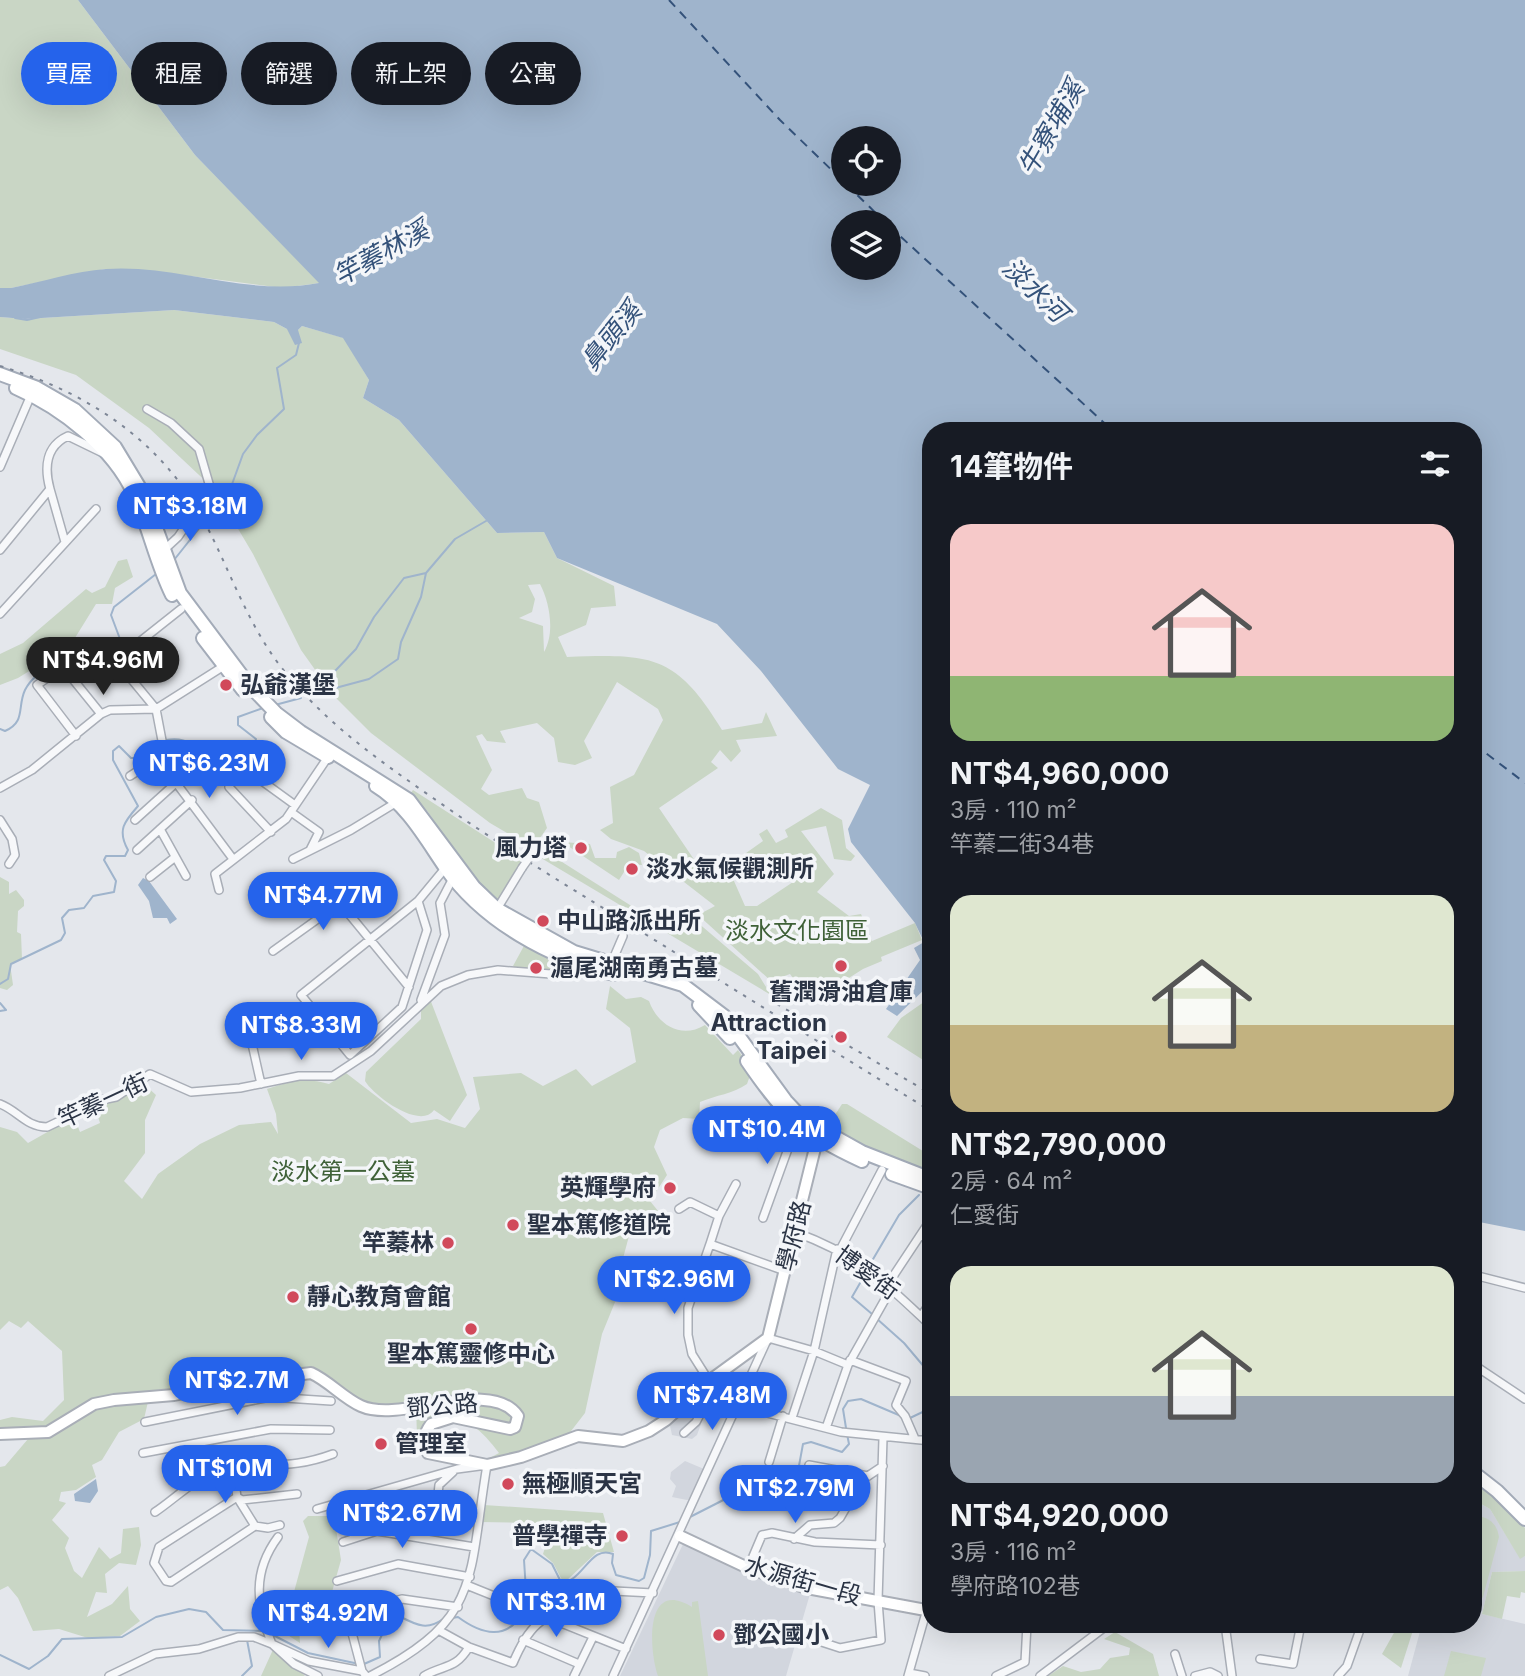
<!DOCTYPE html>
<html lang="zh-TW">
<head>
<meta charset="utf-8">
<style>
	body { margin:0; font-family:Inter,"Noto Sans TC",sans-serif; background:#242831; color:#f1f3f6; height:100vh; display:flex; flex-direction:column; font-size:26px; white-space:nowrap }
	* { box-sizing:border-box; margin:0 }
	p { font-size:23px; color:#9ea1a6 }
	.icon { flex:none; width:38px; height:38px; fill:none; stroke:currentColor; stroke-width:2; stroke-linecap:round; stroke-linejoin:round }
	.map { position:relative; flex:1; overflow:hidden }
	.side { position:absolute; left:922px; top:422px; width:560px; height:1211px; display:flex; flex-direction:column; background:#171b24; border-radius:28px; box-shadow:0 7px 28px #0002 }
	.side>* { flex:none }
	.top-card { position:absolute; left:21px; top:42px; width:665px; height:63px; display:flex; gap:14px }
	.tools { position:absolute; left:831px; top:126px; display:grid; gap:14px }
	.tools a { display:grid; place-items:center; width:70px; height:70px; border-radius:50%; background:#171b24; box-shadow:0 7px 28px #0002; font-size:35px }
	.price { position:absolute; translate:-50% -60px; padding:0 16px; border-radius:24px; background:#2563eb; color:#fff; font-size:23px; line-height:46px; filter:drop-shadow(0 2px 4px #0008) }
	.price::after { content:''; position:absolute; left:50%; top:42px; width:21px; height:16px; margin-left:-10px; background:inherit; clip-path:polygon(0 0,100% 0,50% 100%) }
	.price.on { background:#222; color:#fff }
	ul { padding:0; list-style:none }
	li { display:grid; align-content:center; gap:14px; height:371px; padding:0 28px }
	li span { display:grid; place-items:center; height:217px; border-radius:21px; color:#555 }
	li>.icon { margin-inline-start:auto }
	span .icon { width:126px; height:126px; fill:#fffc; stroke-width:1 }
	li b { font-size:30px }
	h2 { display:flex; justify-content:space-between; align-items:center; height:84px; padding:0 28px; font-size:30px }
	.chip { padding:0 24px; border-radius:32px; background:#171b24; box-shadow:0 7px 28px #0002; font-size:24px; line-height:63px }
	.chip.on { background:#2563eb; color:#fff }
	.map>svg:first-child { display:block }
	.built { fill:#d2d6de }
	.green { fill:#c9d6c5; fill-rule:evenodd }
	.water { fill:#9fb4cc; fill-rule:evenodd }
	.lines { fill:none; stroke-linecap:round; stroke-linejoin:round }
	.stream { stroke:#9fb4cc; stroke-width:2 }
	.ferry { stroke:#34527a; stroke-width:2; stroke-dasharray:9 7; stroke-linecap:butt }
	.street-tunnel { stroke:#bfc3cb; stroke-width:7; stroke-dasharray:7 3.5; stroke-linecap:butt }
	.street-casing { stroke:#a9aeb7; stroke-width:10 }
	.secondary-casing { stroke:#a9aeb7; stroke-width:14 }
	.primary-casing { stroke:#a3abb8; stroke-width:16 }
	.street { stroke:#f7f8fa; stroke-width:7 }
	.secondary { stroke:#fff; stroke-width:10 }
	.primary { stroke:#fff; stroke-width:12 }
	.rail { stroke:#7d8696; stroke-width:2; stroke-dasharray:3.5 7; stroke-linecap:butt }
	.street-bridge-casing { stroke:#a9aeb7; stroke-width:10; stroke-linecap:butt }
	.street-bridge { stroke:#f7f8fa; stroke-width:7 }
	.poi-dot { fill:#d1495b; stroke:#f4f6f9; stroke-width:2.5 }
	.labels { text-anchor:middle; stroke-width:7; stroke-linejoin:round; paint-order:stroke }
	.poi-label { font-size:24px; font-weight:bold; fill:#2b3445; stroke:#f4f6f9; text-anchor:start }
	.park-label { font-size:24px; fill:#3f6138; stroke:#f4f6f9 }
	.street-label { font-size:24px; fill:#2b3445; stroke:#f4f6f9 }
	.water-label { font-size:26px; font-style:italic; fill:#34527a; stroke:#f4f6f9 }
</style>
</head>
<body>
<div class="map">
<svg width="1525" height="1676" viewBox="0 0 1525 1676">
	<rect width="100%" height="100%" fill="#e4e7ec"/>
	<path class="built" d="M717,1380L697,1435L692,1439L672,1435L669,1421Z
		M685,1461L704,1469L692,1499L687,1500L672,1497L676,1486L670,1479L671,1472Z
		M1474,1500L1490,1509L1520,1558L1525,1556V1571L1492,1572L1482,1614L1525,1624V1676H1408L1422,1624H1474Z
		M684,1542L810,1594L786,1676H620Z"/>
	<path class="green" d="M0,0H78L195,155L320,283L282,288L159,272L105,269L11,288H0Z
		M174,310L274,322L287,329L298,330L302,326L344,338L369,380L363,398L399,420L497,533L544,532L557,558L614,586L616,606L591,608L586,625L558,637L567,657C651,654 676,654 722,730L762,723L766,712L777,736L736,740L741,751L731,762L720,750L711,762L718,768L659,808L708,880L763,841L759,834L767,829L776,843L788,837L785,830L821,808L842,820L846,848L855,856L851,861L834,859L826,826L801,831L834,874L817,892L849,916L861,914L872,941L915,923L922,940L881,957L882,961L863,969L819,997L801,989L790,974L771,981L698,915L715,906L644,851L611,839L600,830L613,823L610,787L634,775L663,720L658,709L617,682L584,741L592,758L575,765L558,762L554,738L537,723L500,731L506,743L487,741L482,734L476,736L492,770L481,789L489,795L522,788L527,798L539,802L547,828L533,848L490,823L371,733L333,695L301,650L253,554L215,490L149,428L76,375L0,349V317L25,319ZM540,584C550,603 555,633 544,652L543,626L519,618L532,612L535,599L528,585ZM774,856L799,878L757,906H745L730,872L747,858L761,866Z
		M127,559L133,577L115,588L112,604H96L70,646L18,678L0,685V654L23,643L86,589L92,593L105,587L118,561Z
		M413,790L525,862L499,903L475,882L428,812L410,794Z
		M562,842L590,844L595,858H616L617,852L629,847L639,853L642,865L629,864L619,880Z
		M540,848L652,919L658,914L697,922L758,974L771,995L536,855Z
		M0,877L9,882V894L16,890L24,900V906L18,911L17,932L21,934L22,959L10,964L13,985L7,990L0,988Z
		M525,944L575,968C558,971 527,977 513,966Z
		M610,986L626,999L641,997L649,1001C657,1024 681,1040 705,1025L733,1055L738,1050L752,1070L747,1084C733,1094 716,1095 700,1102L699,1119L683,1118L660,1130L654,1147L667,1175L650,1201L663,1217L642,1218L629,1236L622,1262L629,1268L602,1334L585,1413L568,1435L535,1450L484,1461L499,1453C478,1425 464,1415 429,1420L417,1437L416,1405L362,1403L313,1367L285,1372L241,1388L150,1393L144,1419L119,1432L102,1460L92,1465L96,1477L76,1490L61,1492L59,1501L66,1503L52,1520L69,1538L65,1548L74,1571L82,1578L99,1547L110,1559L121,1553L123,1529L139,1527L141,1545L136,1565L119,1563L105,1574L107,1593L96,1592L87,1617L112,1604L128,1586L130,1609L140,1621L120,1636L88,1638L59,1629L33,1631L18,1598L8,1586L0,1590V1467L5,1466L28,1439L29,1430H0V1420L12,1417L43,1421L64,1400L62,1351L28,1321L21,1328L9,1321L0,1330V1127L17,1132L28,1143L74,1117L80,1132L100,1123L95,1107L145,1085L156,1095L145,1120V1153L124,1181L142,1199L158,1174L200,1144L239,1125L271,1122L278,1134L276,1114L267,1089C290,1081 306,1077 329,1084L346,1073L411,1123L437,1119L465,1128L480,1109L473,1077L521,1073L543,1086L576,1069L592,1086L636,1062L630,1028L606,1009Z
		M931,997V1065L887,1037L901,1018Z
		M430,999L467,1095L450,1121L434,1110C420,1130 374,1096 365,1081L366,1072L421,1019V1008Z
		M842,1104H847L931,1156V1176L834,1133L831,1121Z
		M1474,1481L1501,1500L1525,1528V1556L1520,1559L1490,1509L1474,1500Z
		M484,1505L603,1513L614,1552H597L566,1581L562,1580L553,1563L543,1554L553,1523L480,1522Z
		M308,1516H334L341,1560L323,1624L299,1628L300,1643L283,1632L309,1537L303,1521Z
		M1474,1516C1488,1516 1497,1523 1499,1537L1483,1597L1474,1608Z
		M1525,1571V1593L1521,1592L1520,1598L1507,1596L1502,1619L1482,1614L1492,1572Z
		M698,1601L708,1676H658C649,1651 644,1577 692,1607V1602Z
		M1399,1624H1415L1401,1668L1382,1654Z
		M1115,1632L1153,1654L1159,1676H1048L1063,1666L1081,1672L1100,1669L1110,1658L1129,1655L1130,1648L1104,1639Z
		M276,1643L305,1676H261Z
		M1451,1651L1486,1658L1481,1676H1444Z"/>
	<path class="water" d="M78,0H1525V1231L1474,1221V430H931V983L897,1016L886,1009L920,960L914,948L924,942L915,923L851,842L848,829L870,785L838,769L761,671L717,624L557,558L544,532L497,533L399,420L363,398L369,380L343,338L302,326L298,330L302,343L295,345L287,329L274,322L174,310L25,319L0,317V288H11C42,282 75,271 106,269C178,264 247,297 319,283L195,155ZM889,138V184H844V138ZM889,222V268H844V222Z
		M143,878L149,881L177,919L170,924L167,918H153L149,901L138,885Z
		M96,1479L98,1491L90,1503L75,1501L74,1494Z"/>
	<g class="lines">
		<path class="stream" d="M15,318L27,320L40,317
			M211,514L231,487L243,454L257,435L284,409L277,368L296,355L299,343
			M174,560L201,526
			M118,652L123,647L111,615L114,607L156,574
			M314,693L356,649L374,617L404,578L426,573
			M313,694L369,679L398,659L401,642L421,597L426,573L455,539L486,521
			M275,705L301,698
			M0,729L5,731C26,722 17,707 25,690C40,661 82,659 109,654
			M166,740C191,735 201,752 216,768L233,754L254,744L256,739L238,725V717L263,708
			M0,984L8,979L11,964L61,940L65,933L62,918L69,910L84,908L93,896L114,892L116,881L104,860L106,856H125L128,850C117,830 124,822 138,806L113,760V751L119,746L131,758H136L146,748L161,741
			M0,1003L6,1010L0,1011
			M869,1266L899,1215L919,1195
			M867,1271L852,1297L872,1314
			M876,1318L904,1343L931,1375
			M910,1418L931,1408
			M846,1428L843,1409L848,1401L861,1399L901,1416
			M688,1518L745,1489L758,1479L773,1475H793L798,1471L803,1444L811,1442L842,1452L849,1444L847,1434
			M527,1606L524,1560L531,1549L552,1564L561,1582C583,1583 590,1544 613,1554L612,1563L616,1575L639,1581L644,1578L650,1555L651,1531L680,1522
			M452,1618L458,1617C481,1634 507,1642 524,1611
			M269,1633L308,1653L359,1664
			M0,1655L29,1669L48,1656L62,1639L122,1637L156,1617L189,1609L206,1612L223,1630L264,1631
			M364,1664L380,1657L379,1641L388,1622L401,1617C418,1626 428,1630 443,1619
			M242,1676L252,1666L247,1640"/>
		<path class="ferry" d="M669,0L780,120L844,182
			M846,184L885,222
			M889,226L1112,430
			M1474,744L1525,783"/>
		<path class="street-tunnel" d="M193,515L201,501"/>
		<g class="street-casing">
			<path id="street" d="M147,409L171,423L199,449L210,487L201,501
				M0,467L31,395
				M50,489L65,542
				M0,550L50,489C44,467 46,446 68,436L103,453
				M164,550L178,537L193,515
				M0,614L96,509
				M114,658L156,709L168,772L233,859
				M63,667L101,714
				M76,736L37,685L63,667L123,655L181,609
				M233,760L295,805
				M130,776L150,763L164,762
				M179,785L205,761
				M229,787L271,832
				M0,788L32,770L101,714L110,710L156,709L227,664
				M291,812L319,832L310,850
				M0,820L12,839L15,855L9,864
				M135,820L177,782
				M160,829L186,876
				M137,850L192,800
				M293,859L351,830L397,802
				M150,877L174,858
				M219,890L215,874L286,819L328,757
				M418,901L427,930L402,1007L350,1055L301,995L418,901L447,866
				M497,909L522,868
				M273,951L340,903L409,987
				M611,964L623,936
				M421,1000L445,935L440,903L453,878
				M261,1084L250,1035L279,1029
				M0,1104C17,1110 26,1127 47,1127L70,1116L87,1103L116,1097L150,1074L191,1092L240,1088L299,1076H333L371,1051L441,986L468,975L498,970L551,974L587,969
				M736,1184L719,1216L710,1244L785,1271
				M679,1209L690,1202L719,1216
				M763,1218L789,1146L801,1125
				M795,1232C860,1256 882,1280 931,1326
				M921,1236L931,1240
				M840,1250L882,1170
				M1474,1275L1525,1288
				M888,1284L931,1219
				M921,1316L931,1302
				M850,1360L906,1381L896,1405L905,1416L915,1439
				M1474,1365L1525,1399
				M740,1406L841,1432L931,1441
				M792,1418L814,1351L837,1249
				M145,1422L270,1397L331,1401
				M826,1428L848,1365L892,1287
				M684,1433L696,1422L711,1394L709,1381L692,1354L688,1335V1308L710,1244
				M143,1453L271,1429L330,1430
				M769,1462L783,1416
				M809,1465L868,1476
				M233,1469L237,1497L255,1526
				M317,1509L457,1469L487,1465C468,1577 483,1619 370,1676
				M387,1510L438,1494L439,1485L453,1472
				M155,1512C175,1499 201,1472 225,1469C266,1462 290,1470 333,1454
				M255,1526L171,1582L166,1581L154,1563L159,1547L237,1497L242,1500L297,1494
				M255,1526L268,1528L280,1525
				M278,1537C252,1572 256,1605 272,1644L309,1661L362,1671L366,1676
				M794,1539L810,1525L834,1523L840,1518L862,1480L883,1466
				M343,1542L377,1531L474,1547
				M748,1568L762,1535L772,1533L815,1542L881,1545
				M337,1581L398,1564L470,1577
				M469,1586L626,1649
				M347,1614L362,1671
				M327,1619L402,1599L458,1607
				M1225,1624L1232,1676
				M440,1631L469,1647L513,1663C527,1630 541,1610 580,1612L595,1598L614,1591L653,1593
				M794,1633L840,1648L881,1640L878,1601L883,1438
				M523,1640L579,1664
				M1175,1654L1182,1676
				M1260,1659L1293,1664L1301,1624
				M909,1673L925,1676
				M109,1676L155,1654L199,1649L238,1637H254L272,1644L294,1664L318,1676
				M424,1676C445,1664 455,1670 469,1647
				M574,1676L593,1637
				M613,1676L768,1338L814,1351L848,1365
				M908,1676L931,1595
				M996,1676L1025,1662L1027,1624
				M1040,1676L1109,1624
				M1195,1676L1210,1672L1218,1676
				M1338,1676L1347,1666L1362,1624"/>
		</g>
		<g class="secondary-casing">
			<path id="secondary" d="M0,1434L48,1432L94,1404L114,1400L174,1395L214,1387L249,1391L295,1375L311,1373C329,1381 343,1398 361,1406C401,1424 490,1376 518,1416L515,1427L510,1429L453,1417L431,1424C423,1435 423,1441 428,1453L487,1465L521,1457L578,1436L623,1441L649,1431L666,1420L709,1381L768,1338L817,1140
				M680,1536L748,1568L807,1588L931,1611"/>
		</g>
		<g class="primary-casing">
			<path id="primary" d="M0,374L35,387L75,410L115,447L144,495L180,593L249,685L276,713L301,732L409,800L474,887L497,909L574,952L683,985L724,1016L786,1101L803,1119L862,1152L931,1179
				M16,388C62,408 113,448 134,494C149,527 156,563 172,595
				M203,638L243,690
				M271,717L286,732L328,757
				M376,786C407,805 425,838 445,867C483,922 550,958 614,974
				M699,1005L730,1038
				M747,1061C784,1115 802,1134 862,1161
				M892,1174L931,1188
				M1474,1473L1497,1491L1525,1519"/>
		</g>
		<use href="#street" class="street"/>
		<use href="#secondary" class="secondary"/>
		<use href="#primary" class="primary"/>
		<path class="rail" d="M0,366C81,390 154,435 198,510C227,561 244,619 281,667C323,721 377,759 433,798C490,838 549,875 608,911C716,978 823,1045 931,1111
			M777,1004L931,1094"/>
		<g class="street-bridge-casing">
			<path id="street-bridge" d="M522,868L536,848"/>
		</g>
		<use href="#street-bridge" class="street-bridge"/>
	</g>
	<g class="poi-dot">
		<circle cx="226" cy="685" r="7"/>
		<circle cx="581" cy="848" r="7"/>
		<circle cx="632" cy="869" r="7"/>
		<circle cx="543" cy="921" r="7"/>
		<circle cx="841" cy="966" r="7"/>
		<circle cx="536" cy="968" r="7"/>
		<circle cx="841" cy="1037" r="7"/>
		<circle cx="670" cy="1188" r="7"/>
		<circle cx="513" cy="1225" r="7"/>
		<circle cx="448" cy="1243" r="7"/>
		<circle cx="293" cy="1297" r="7"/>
		<circle cx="471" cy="1329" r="7"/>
		<circle cx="381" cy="1444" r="7"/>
		<circle cx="508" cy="1484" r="7"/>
		<circle cx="622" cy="1536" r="7"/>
		<circle cx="719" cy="1635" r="7"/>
	</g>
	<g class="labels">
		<g class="poi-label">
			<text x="240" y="693">弘爺漢堡</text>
			<text x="567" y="856" text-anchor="end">風力塔</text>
			<text x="646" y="877">淡水氣候觀測所</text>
			<text x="557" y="929">中山路派出所</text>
			<text x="550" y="976">滬尾湖南勇古墓</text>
			<text x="841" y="1000" text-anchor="middle">舊潤滑油倉庫</text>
			<text x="827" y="1031" text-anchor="end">Attraction<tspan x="827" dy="28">Taipei</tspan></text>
			<text x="656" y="1196" text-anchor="end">英輝學府</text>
			<text x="527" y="1233">聖本篤修道院</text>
			<text x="434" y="1251" text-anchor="end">竿蓁林</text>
			<text x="307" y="1305">靜心教育會館</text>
			<text x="471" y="1362" text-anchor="middle">聖本篤靈修中心</text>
			<text x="395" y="1452">管理室</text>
			<text x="522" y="1492">無極順天宮</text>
			<text x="608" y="1544" text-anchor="end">普學禪寺</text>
			<text x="733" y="1643">鄧公國小</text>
		</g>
		<g class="park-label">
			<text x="797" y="939">淡水文化園區</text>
			<text x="343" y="1180">淡水第一公墓</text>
		</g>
		<g class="street-label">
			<text transform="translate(103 1101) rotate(-25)" y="8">竿蓁一街</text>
			<text transform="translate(794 1236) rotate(-76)" y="8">學府路</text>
			<text transform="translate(867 1273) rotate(36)" y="8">博愛街</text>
			<text transform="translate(442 1406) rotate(-5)" y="8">鄧公路</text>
			<text transform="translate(803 1581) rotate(16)" y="8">水源街一段</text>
		</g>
		<g class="water-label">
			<text transform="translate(1051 128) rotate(-60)" y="9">牛寮埔溪</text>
			<text transform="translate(381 253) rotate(-29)" y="9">竿蓁林溪</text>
			<text transform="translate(1035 290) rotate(44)" y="9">淡水河</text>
			<text transform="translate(611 336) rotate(-51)" y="9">鼻頭溪</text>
		</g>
	</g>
</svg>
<div class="tools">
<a><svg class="icon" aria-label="locate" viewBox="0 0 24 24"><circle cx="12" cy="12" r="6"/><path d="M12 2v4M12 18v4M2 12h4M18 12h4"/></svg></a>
<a><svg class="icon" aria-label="layers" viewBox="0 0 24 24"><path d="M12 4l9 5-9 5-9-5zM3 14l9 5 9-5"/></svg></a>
</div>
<b class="price" style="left:190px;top:543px">NT$3.18M</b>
<b class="price on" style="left:103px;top:697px">NT$4.96M</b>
<b class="price" style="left:209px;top:800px">NT$6.23M</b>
<b class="price" style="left:323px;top:932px">NT$4.77M</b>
<b class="price" style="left:301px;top:1062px">NT$8.33M</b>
<b class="price" style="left:767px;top:1166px">NT$10.4M</b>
<b class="price" style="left:674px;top:1316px">NT$2.96M</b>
<b class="price" style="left:237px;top:1417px">NT$2.7M</b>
<b class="price" style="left:712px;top:1432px">NT$7.48M</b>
<b class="price" style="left:225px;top:1505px">NT$10M</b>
<b class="price" style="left:795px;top:1525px">NT$2.79M</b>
<b class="price" style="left:402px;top:1550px">NT$2.67M</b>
<b class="price" style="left:556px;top:1639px">NT$3.1M</b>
<b class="price" style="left:328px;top:1650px">NT$4.92M</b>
<div class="top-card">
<a class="chip on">買屋</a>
<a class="chip">租屋</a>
<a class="chip">篩選</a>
<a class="chip">新上架</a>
<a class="chip">公寓</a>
</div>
<section class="side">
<h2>14筆物件<svg class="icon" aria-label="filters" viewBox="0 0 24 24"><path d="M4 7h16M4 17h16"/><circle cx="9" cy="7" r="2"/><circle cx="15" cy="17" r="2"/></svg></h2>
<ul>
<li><span style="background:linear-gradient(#f6c9c9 70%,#8fb573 0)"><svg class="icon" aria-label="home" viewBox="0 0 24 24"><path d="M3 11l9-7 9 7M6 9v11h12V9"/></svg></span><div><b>NT$4,960,000</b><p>3房 · 110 m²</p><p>竿蓁二街34巷</p></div></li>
<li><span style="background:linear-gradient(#dfe7d0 60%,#c2b280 0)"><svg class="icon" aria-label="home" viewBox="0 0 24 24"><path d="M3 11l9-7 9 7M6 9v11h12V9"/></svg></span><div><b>NT$2,790,000</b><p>2房 · 64 m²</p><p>仁愛街</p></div></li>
<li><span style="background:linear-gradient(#dfe7d0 60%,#9aa5b1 0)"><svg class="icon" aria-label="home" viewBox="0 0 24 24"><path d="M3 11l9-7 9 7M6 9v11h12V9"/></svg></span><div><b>NT$4,920,000</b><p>3房 · 116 m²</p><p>學府路102巷</p></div></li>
</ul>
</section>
</div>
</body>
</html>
